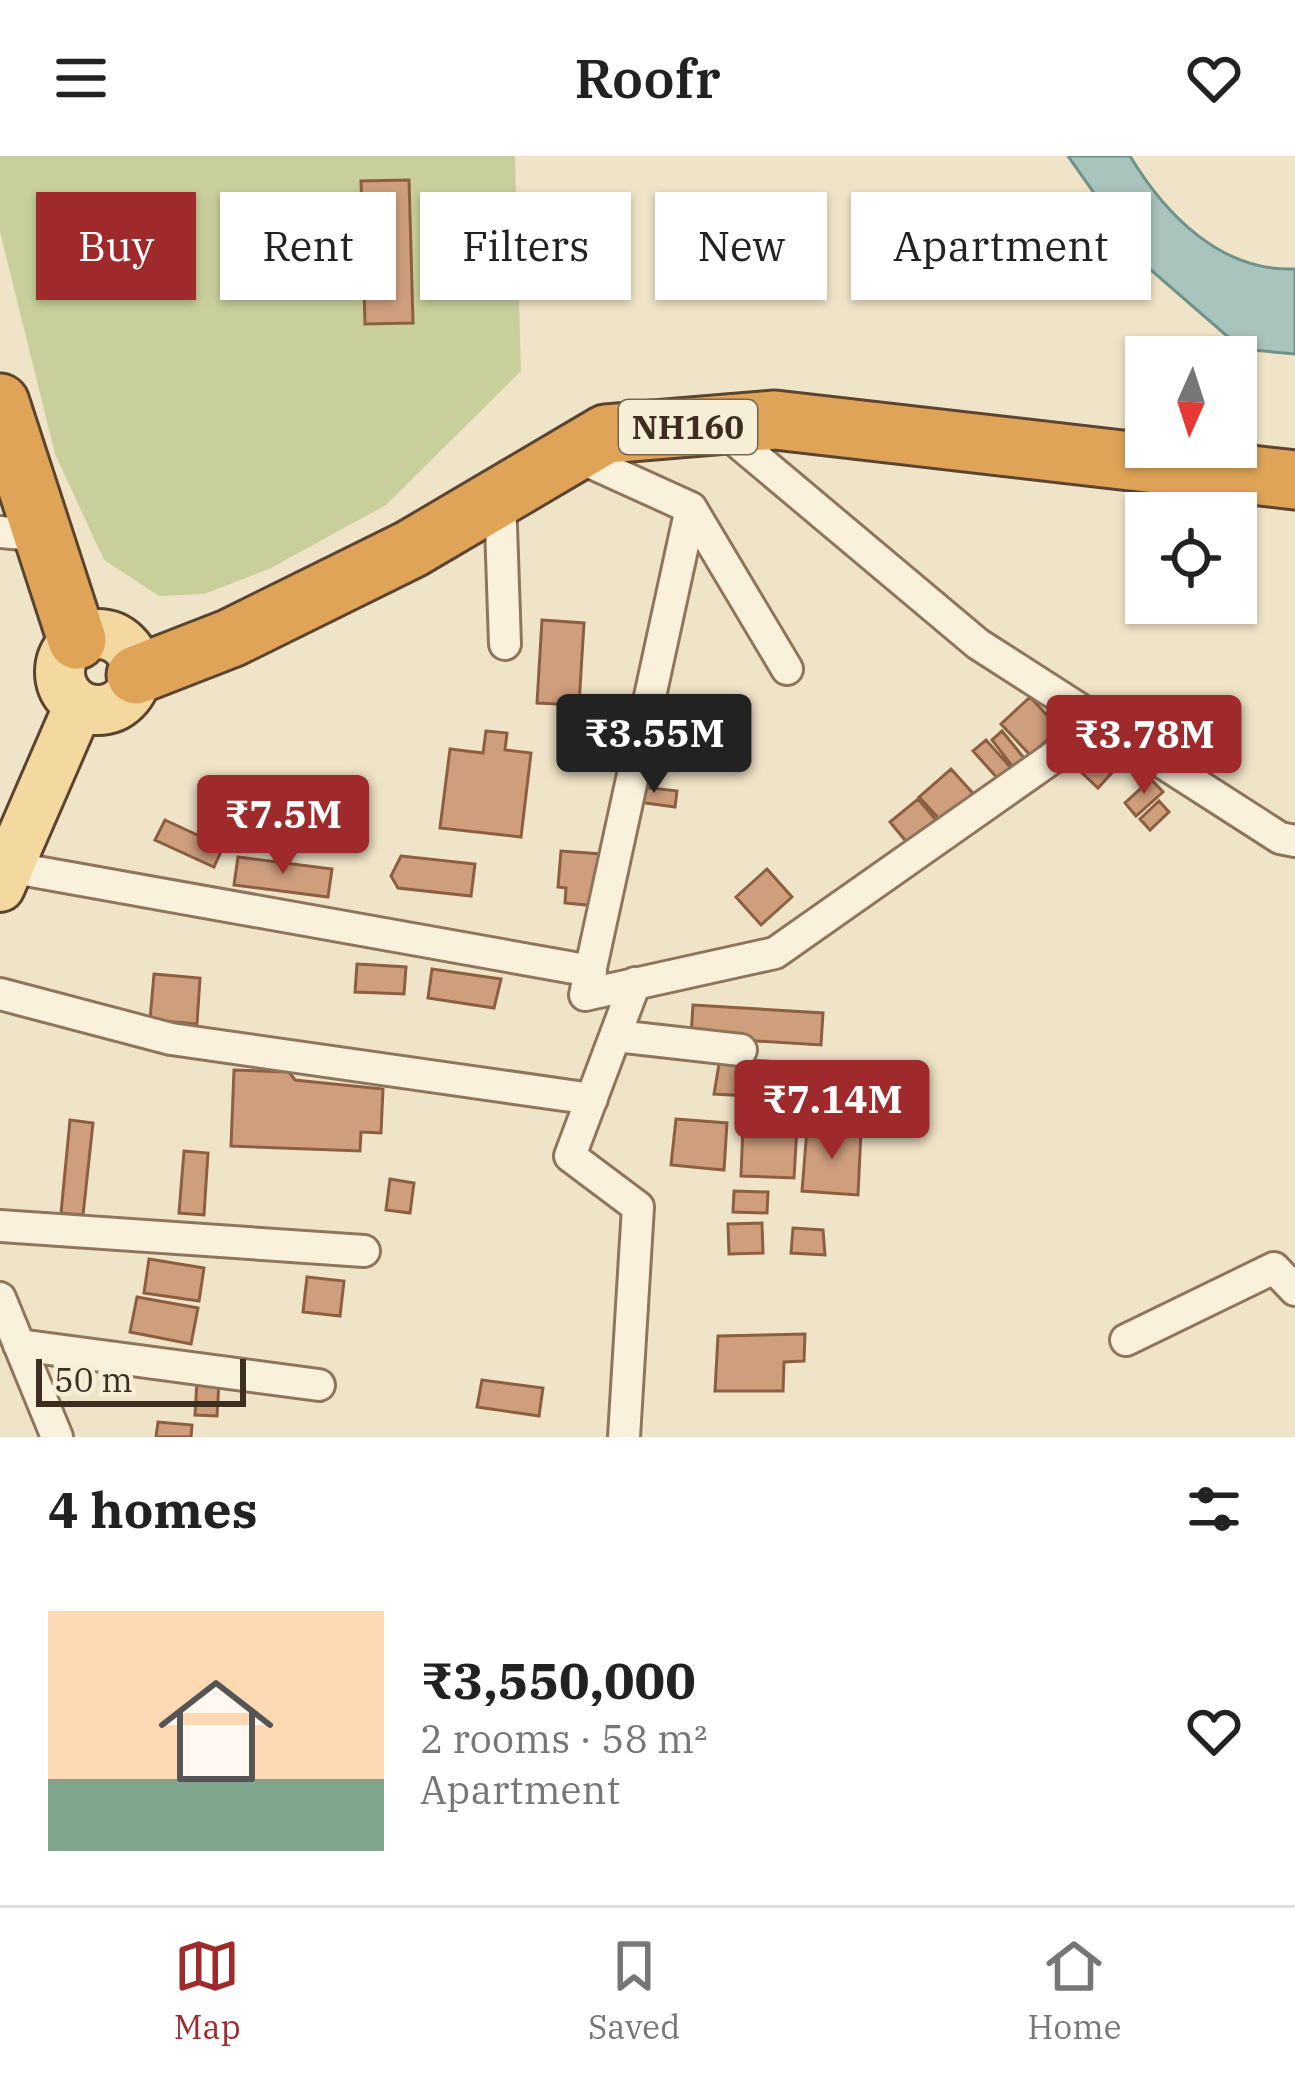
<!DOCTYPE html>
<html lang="en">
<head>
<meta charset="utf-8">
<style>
	body { margin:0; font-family:"IBM Plex Serif",serif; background:#f6f6f6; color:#222; height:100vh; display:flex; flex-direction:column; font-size:45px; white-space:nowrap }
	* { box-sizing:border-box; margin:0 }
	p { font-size:39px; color:#767676 }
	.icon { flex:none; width:66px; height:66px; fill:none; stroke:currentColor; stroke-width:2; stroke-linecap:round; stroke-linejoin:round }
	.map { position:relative; height:1281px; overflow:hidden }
	.panel { display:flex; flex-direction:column; background:#fff; flex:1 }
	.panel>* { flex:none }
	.guide { position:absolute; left:36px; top:36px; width:1224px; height:108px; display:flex; gap:24px }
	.needle { width:78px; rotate:183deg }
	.fabs { position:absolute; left:1125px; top:180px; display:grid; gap:24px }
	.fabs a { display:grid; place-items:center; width:132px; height:132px; border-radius:0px; background:#fff; box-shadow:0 3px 9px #0004; font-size:60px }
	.scale { position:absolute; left:36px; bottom:30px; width:210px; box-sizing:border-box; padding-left:12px; border:6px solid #3d2e20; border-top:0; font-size:33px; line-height:42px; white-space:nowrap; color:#3d2e20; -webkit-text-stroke:9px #f7eed8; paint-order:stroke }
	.price { position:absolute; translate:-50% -102px; padding:0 27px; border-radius:12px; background:#9e2a2b; color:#fff; font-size:39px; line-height:78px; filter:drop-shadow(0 3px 6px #0008) }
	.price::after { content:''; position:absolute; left:50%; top:72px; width:36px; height:27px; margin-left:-18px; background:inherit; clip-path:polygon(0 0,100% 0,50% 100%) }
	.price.active { background:#222; color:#fff }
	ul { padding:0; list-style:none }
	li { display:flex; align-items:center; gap:36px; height:300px; padding:0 48px }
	li span { display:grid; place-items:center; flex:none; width:336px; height:240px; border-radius:0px; color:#555 }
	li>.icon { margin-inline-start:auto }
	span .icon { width:144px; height:144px; fill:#fffc; stroke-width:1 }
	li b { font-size:51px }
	h2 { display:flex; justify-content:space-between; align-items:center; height:144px; padding:0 48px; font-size:51px }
	.pill { padding:0 42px; border-radius:0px; background:#fff; box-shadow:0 3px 9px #0004; font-size:42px; line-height:108px }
	.pill.active { background:#9e2a2b; color:#fff }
	header { display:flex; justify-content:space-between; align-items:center; height:156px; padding:0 48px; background:#fff; font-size:54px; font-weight:600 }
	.menu { display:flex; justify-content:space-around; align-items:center; height:168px; border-top:3px solid #e0e0e0; background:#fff; font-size:33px; color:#767676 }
	.menu a { display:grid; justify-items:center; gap:6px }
	.menu .active { color:#9e2a2b }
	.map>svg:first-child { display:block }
	.green { fill:#c9cf9b }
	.water { fill:#a9c4bc; stroke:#6f938a; stroke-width:3 }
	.building { fill:#cf9f7d; stroke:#8d5f41; stroke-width:3 }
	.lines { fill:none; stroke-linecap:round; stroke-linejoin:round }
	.street-casing { stroke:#8d765c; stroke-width:36 }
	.primary-casing { stroke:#5b4430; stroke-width:54 }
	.highway-casing { stroke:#5b4430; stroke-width:63 }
	.street { stroke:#faf1dc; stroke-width:30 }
	.primary { stroke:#f3d9a0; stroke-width:48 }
	.highway { stroke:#e0a458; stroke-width:57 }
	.labels { text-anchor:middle; stroke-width:10; stroke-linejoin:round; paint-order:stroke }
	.shield { fill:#f7eed8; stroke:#756857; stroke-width:3 }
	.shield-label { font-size:33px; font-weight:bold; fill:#3d2e20 }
</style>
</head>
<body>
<header><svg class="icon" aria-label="menu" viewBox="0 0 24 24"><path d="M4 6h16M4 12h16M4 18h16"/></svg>Roofr<svg class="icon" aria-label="heart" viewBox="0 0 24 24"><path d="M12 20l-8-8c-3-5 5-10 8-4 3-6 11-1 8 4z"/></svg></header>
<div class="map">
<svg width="1295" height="1281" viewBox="0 0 1295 1281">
	<rect width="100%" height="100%" fill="#f0e4c8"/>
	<path class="green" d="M0,0H515L521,215L386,349L269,413L204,438L159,440L104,404L55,298L0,76Z"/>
	<path class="water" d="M1068,0H1130C1166,60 1222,116 1295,113V198L1242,193L1144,108Z"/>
	<path class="building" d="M409,24L413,167L365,168L361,25Z
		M542,464L584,467L579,549L537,547Z
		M1030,541L1060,573L1030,599L1001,568Z
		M486,575L507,577L505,594L531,597L521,681L440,672L450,593L483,597Z
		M1002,575L1024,602L1013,611L992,584Z
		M986,584L1012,613L999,624L973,595Z
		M1102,595L1118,610L1098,632L1082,617Z
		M951,613L978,643L947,671L919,641Z
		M1151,623L1163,636L1136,660L1125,647Z
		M634,630L677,635L675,651L631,645Z
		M918,643L942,671L914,695L890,666Z
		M1159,645L1169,656L1150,674L1140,663Z
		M165,664L223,691L214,711L155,684Z
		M561,695L601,698L597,750L565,747L566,732L558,731Z
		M401,700L475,708L471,740L398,732L391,720Z
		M238,701L332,713L328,741L234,729Z
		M767,713L792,741L761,769L736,741Z
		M357,808L406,811L404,838L355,836Z
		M432,813L501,823L494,852L428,842Z
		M154,818L200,822L197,868L150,864Z
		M693,849L823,857L821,889L691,881Z
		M720,902L793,907L789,942L714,938Z
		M234,914L289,916L295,924L383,933L381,977L361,976L360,995L231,990Z
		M676,963L727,967L724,1014L671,1009Z
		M70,964L93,967L83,1059L61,1057Z
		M743,969L797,971L794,1022L741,1020Z
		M807,973L861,976L858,1039L802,1035Z
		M184,995L208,997L204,1059L179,1057Z
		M390,1023L414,1027L410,1057L386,1054Z
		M734,1035L768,1036L767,1057L733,1056Z
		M762,1067L763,1097L729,1098L728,1068Z
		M793,1072L823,1074L825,1099L791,1097Z
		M149,1103L204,1112L199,1145L144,1137Z
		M307,1121L344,1125L340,1160L303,1156Z
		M137,1141L198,1152L191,1188L130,1176Z
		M805,1178L804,1205L784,1206L783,1235H715L718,1180Z
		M197,1224L219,1226L217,1260L195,1259Z
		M482,1224L543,1232L539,1260L477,1251Z
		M158,1266L192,1269L191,1281H156Z"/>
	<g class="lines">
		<g class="street-casing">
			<path id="street" d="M716,268L978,488L1280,682L1295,685
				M572,298L691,352L787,513
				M500,341L505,488
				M691,352L585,839L775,797L1102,567
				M0,376L43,380
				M9,711L591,815
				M0,838L171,883L592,943
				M616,880L741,894
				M0,1070L364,1095
				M0,1142L57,1281
				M1126,1184L1274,1112L1295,1134
				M19,1189L319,1229
				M624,1281L638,1051L570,1000L635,827"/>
		</g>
		<g class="primary-casing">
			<path id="primary" d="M60 516a38 38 0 1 1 76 0a38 38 0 1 1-76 0Z
				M0,731L79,549"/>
		</g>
		<g class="highway-casing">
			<path id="highway" d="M0,247L77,484
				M136,519L231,482L411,393L606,278L775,264L1295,324"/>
		</g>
		<use href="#street" class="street"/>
		<use href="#primary" class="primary"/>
		<use href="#highway" class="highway"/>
	</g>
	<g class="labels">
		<rect class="shield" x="619" y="244" width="138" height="54" rx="9"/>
		<g class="shield-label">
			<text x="688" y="283">NH160</text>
		</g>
	</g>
</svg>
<div class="fabs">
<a><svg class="needle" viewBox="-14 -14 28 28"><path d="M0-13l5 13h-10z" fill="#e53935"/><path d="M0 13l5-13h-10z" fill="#767676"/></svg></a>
<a><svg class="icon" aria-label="locate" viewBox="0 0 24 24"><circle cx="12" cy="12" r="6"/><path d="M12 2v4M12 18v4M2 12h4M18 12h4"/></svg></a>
</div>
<div class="scale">50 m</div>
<b class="price active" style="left:654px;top:640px">₹3.55M</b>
<b class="price" style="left:1144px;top:641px">₹3.78M</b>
<b class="price" style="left:283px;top:721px">₹7.5M</b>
<b class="price" style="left:832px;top:1006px">₹7.14M</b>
<div class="guide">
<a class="pill active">Buy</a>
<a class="pill">Rent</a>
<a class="pill">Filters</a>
<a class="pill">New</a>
<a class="pill">Apartment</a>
</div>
</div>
<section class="panel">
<h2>4 homes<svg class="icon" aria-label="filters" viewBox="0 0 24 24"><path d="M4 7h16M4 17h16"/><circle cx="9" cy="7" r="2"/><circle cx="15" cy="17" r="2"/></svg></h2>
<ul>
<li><span style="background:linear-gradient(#ffd9b3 70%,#7fa58c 0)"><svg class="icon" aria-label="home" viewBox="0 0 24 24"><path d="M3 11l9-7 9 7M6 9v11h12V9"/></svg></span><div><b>₹3,550,000</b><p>2 rooms · 58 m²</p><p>Apartment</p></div><svg class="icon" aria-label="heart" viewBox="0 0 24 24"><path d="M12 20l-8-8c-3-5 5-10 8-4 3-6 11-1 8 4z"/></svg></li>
</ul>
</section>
<nav class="menu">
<a class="active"><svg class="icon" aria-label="map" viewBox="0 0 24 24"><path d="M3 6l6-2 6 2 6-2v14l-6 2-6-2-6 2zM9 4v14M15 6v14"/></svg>Map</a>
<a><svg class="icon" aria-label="saved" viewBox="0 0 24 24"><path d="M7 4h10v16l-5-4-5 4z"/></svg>Saved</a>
<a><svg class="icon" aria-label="home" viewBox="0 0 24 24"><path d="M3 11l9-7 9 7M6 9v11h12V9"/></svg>Home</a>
</nav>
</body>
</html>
